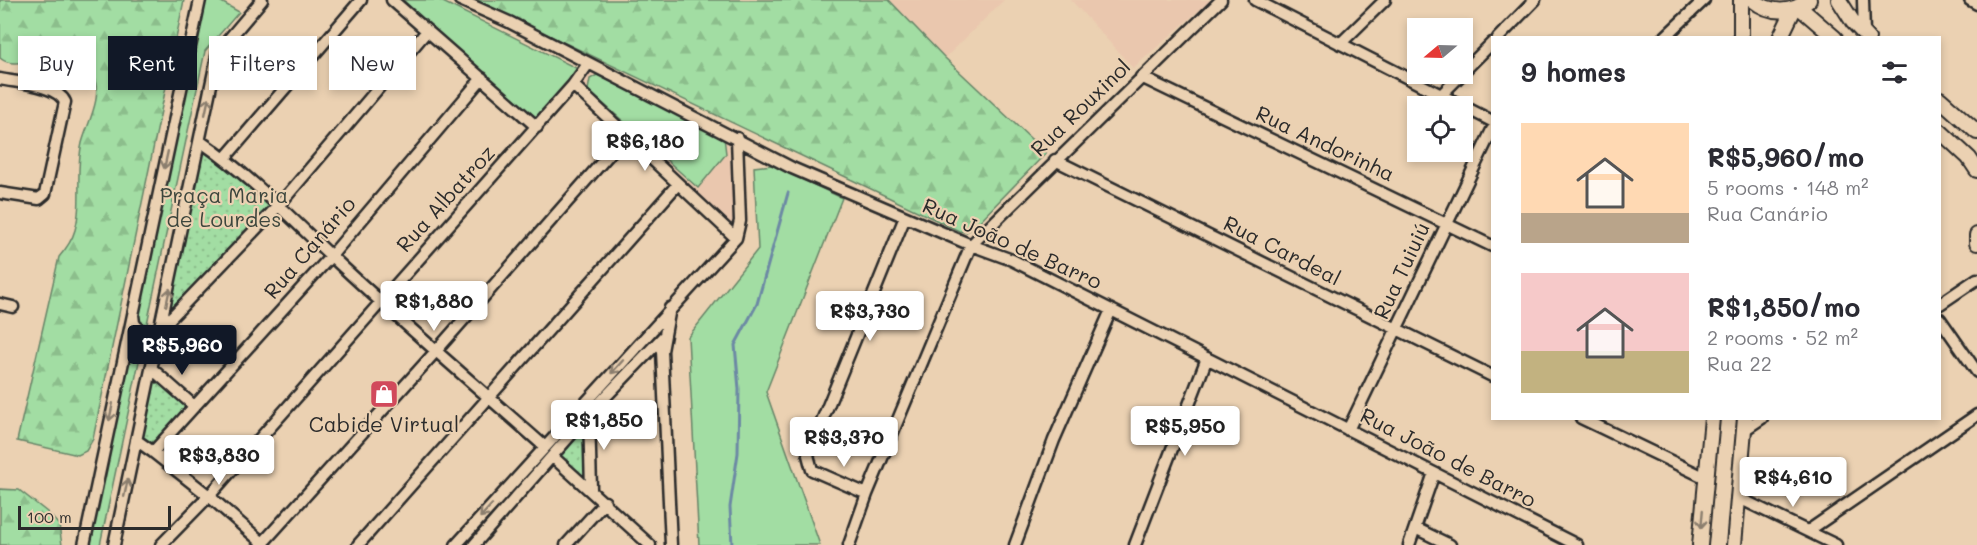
<!DOCTYPE html>
<html lang="en">
<head>
<meta charset="utf-8">
<style>
	body { margin:0; font-family:Mali,sans-serif; background:#f2f2f3; color:#2b2b33; height:100vh; display:flex; flex-direction:column; font-size:22px; white-space:nowrap }
	* { box-sizing:border-box; margin:0 }
	p { font-size:20px; color:#7c7c81 }
	.icon { flex:none; width:33px; height:33px; fill:none; stroke:currentColor; stroke-width:2; stroke-linecap:round; stroke-linejoin:round }
	.map { position:relative; flex:1; overflow:hidden }
	.details { position:absolute; left:1491px; top:36px; width:450px; height:384px; display:flex; flex-direction:column; background:#fff; border-radius:0px; box-shadow:0 3px 9px #0003 }
	.details>* { flex:none }
	.guide { position:absolute; left:18px; top:36px; width:570px; height:54px; display:flex; gap:12px }
	.needle { width:39px; rotate:251deg }
	.fabs { position:absolute; left:1407px; top:18px; display:grid; gap:12px }
	.fabs a { display:grid; place-items:center; width:66px; height:66px; border-radius:0px; background:#fff; box-shadow:0 3px 9px #0003; font-size:30px }
	.scale { position:absolute; left:18px; bottom:15px; width:153px; box-sizing:border-box; padding-left:6px; border:3px solid #2b2b2b; border-top:0; font-size:16px; line-height:21px; white-space:nowrap; color:#2b2b2b; -webkit-text-stroke:4px #ebd1b2; paint-order:stroke }
	.price { position:absolute; translate:-50% -51px; padding:0 14px; border-radius:6px; background:#fff; color:#222; font-size:20px; line-height:39px; filter:drop-shadow(0 2px 3px #0008) }
	.price::after { content:''; position:absolute; left:50%; top:36px; width:18px; height:14px; margin-left:-9px; background:inherit; clip-path:polygon(0 0,100% 0,50% 100%) }
	.price.selected { background:#111827; color:#fff }
	ul { padding:0; list-style:none }
	li { display:flex; align-items:center; gap:18px; height:150px; padding:0 30px }
	li span { display:grid; place-items:center; flex:none; width:168px; height:120px; border-radius:0px; color:#555 }
	li>.icon { margin-inline-start:auto }
	span .icon { width:72px; height:72px; fill:#fffc; stroke-width:1 }
	li b { font-size:26px }
	h2 { display:flex; justify-content:space-between; align-items:center; height:72px; padding:0 30px; font-size:26px }
	.pill { padding:0 21px; border-radius:0px; background:#fff; box-shadow:0 3px 9px #0003; font-size:21px; line-height:54px }
	.pill.selected { background:#111827; color:#fff }
	.map>svg:first-child { display:block }
	.built { fill:#eac7ae }
	.green { fill:#a2dda3; stroke:#668467; stroke-width:1.5 }
	.forest { fill:url(#forest-firs); stroke:#668467; stroke-width:1.5 }
	.park { fill:url(#park-dots); stroke:#668467; stroke-width:1.5 }
	.lines { fill:none; stroke-linecap:round; stroke-linejoin:round }
	.stream { stroke:#6c89a4; stroke-width:3 }
	.minor-casing { stroke:#2b2b2b; stroke-width:15 }
	.major-casing { stroke:#2b2b2b; stroke-width:18 }
	.minor { stroke:#ebd1b2; stroke-width:10 }
	.major { stroke:#ebd1b2; stroke-width:14 }
	.oneway { stroke:#8b7e6e }
	.labels { text-anchor:middle; stroke-width:4.5; stroke-linejoin:round; paint-order:stroke }
	.street-label { font-size:21px; fill:#2b2b2b; stroke:#ebd1b2 }
	.park-label { font-size:21px; fill:#3d463d; stroke:#ebd1b2 }
	.poi-label { font-size:21px; fill:#2b2b2b; stroke:#ebd1b2 }
</style>
</head>
<body>
<div class="map">
<svg width="1977" height="545" viewBox="0 0 1977 545">
	<defs>
		<pattern id="forest-firs" width="22" height="20" patternUnits="userSpaceOnUse" patternTransform="scale(1.5)"><rect width="22" height="20" fill="#a2dda3"/><path d="M5 1l3.5 6h-7zM16 11l3.5 6h-7z" fill="#8cbe8c"/></pattern>
		<pattern id="park-dots" width="8" height="8" patternUnits="userSpaceOnUse" patternTransform="scale(1.5)"><rect width="8" height="8" fill="#a2dda3"/><path d="M2 2h.1M6 6h.1" fill="none" stroke="#8cbe8c" stroke-width="1.8" stroke-linecap="round"/></pattern>
	</defs>
	<rect width="100%" height="100%" fill="#ebd1b2"/>
	<filter id="ink" filterUnits="userSpaceOnUse"><feTurbulence type="fractalNoise" baseFrequency=".0167" numOctaves="2"/><feDisplacementMap in="SourceGraphic" scale="12" xChannelSelector="R" yChannelSelector="G"/><feConvolveMatrix kernelMatrix="1 2 1 2 8 2 1 2 1" color-interpolation-filters="sRGB"/></filter>
	<g filter="url(#ink)">
		<path class="built" d="M889,0H1004L945,58Z
			M1071,0H1211L1133,68Z
			M592,70L728,138L735,227L579,86Z"/>
		<path class="green" d="M205,0H218L239,12L205,51L100,545H86Z
			M403,0H439L580,70L539,118L531,117Z
			M597,75L724,137L726,154L698,188L588,90L590,79Z
			M772,165L842,198L766,392L820,545H699L688,337L758,249L754,167Z"/>
		<path class="forest" d="M0,0H184L93,439L86,451L78,455L17,441L59,257C66,249 72,241 75,230C83,202 75,171 82,143C87,124 104,95 93,77L67,70L46,57C31,59 13,69 0,58Z
			M475,0H889L945,58L1046,153L973,228L966,232L959,231Z
			M0,489L19,490L47,512L59,525L62,545H0Z"/>
		<path class="park" d="M200,142L278,205L163,324Z
			M153,377L188,406L151,445L143,439Z
			M586,421V480L559,455Z"/>
		<g class="lines">
			<path class="stream" d="M732,545L730,507L738,453L739,389L735,345L757,304L788,193"/>
			<g class="minor-casing">
				<path id="minor" d="M392,0L537,127
					M460,0L509,22L792,168L971,245L1012,260L1577,545
					M1255,0L1492,121
					M1863,0L1864,34
					M1970,0L1977,4
					M1498,38L1535,0
					M1664,38L1704,0
					M1340,44L1385,0
					M1462,73L1492,43
					M1141,77L1492,246
					M0,79C18,83 56,84 65,102L45,194L39,199L0,193
					M573,85L736,238
					M1441,95L1462,74
					M200,141C248,174 288,215 330,255C400,321 473,383 545,447
					M225,158L361,0
					M1055,160L1492,376
					M0,304L13,307
					M1940,304L1977,279
					M670,308L662,351L671,545
					M133,315L134,323C141,334 151,332 162,327L279,205L427,31
					M1940,319L1977,372
					M151,368L194,406
					M589,414L591,489
					M1581,418L1706,478
					M1348,430L1492,130
					M1744,430L1762,418
					M136,440L153,452L331,256L482,78
					M153,452L209,496L265,545
					M553,457L650,545
					M867,494L812,470L808,455L905,217
					M1737,497L1836,545
					M1415,528L1450,545
					M1808,531L1977,415
					M84,545L200,0
					M114,545L218,52L262,0
					M161,545L209,496L573,85L588,64
					M261,545L437,350L626,135
					M358,545L678,184
					M456,545L736,238L740,221L737,138
					M474,545L589,414L665,335
					M566,545L605,502
					M849,545L867,494L971,245L1221,0
					M1015,545L1054,440L1111,310
					M1135,545L1207,358
					M1409,545L1434,473"/>
			</g>
			<g class="major-casing">
				<path id="major" d="M1753,0C1770,14 1792,14 1809,0
					M1839,0L1853,22L1868,38
					M1799,7L1835,38
					M1741,38V0
					M1780,38L1794,9
					M1940,99L1977,132
					M1940,131L1969,158L1977,170
					M1977,235V243
					M1700,545L1712,418
					M1734,545L1745,418"/>
			</g>
			<use href="#minor" class="minor"/>
			<use href="#major" class="major"/>
		</g>
		<defs><path id="oneway-shaft" d="M-6 0H5M1.5-3L5.5 0L1.5 3" fill="none" stroke-width="1.6" stroke-linecap="round" stroke-linejoin="round" transform="scale(1.5)"/></defs>
		<g class="oneway">
			<use href="#oneway-shaft" transform="translate(207 106) rotate(-78)"/>
			<use href="#oneway-shaft" transform="translate(166 160) rotate(102)"/>
			<use href="#oneway-shaft" transform="translate(168 297) rotate(-78)"/>
			<use href="#oneway-shaft" transform="translate(617 367) rotate(132)"/>
			<use href="#oneway-shaft" transform="translate(111 412) rotate(102)"/>
			<use href="#oneway-shaft" transform="translate(126 488) rotate(-78)"/>
			<use href="#oneway-shaft" transform="translate(486 511) rotate(132)"/>
			<use href="#oneway-shaft" transform="translate(1702 519) rotate(95)"/>
		</g>
	</g>
	<defs>
		<g id="shop-square" transform="scale(1.5)"><rect x="-9" y="-9" width="18" height="18" rx="4" fill="#d1495b" stroke="#ebd1b2"/><path d="M-5-2.5h2.3a2.7 3.5 0 0 1 5.4 0H5L5.5 6h-11ZM-1.5-2.5h3a1.5 2.3 0 0 0-3 0Z" fill="#fff"/></g>
	</defs>
	<g fill-rule="evenodd">
		<use href="#shop-square" x="384" y="394"/>
	</g>
	<g class="labels">
		<g class="street-label">
			<text transform="translate(1081 108) rotate(-44)" y="7">Rua Rouxinol</text>
			<text transform="translate(1325 144) rotate(25)" y="7">Rua Andorinha</text>
			<text transform="translate(446 199) rotate(-48)" y="7">Rua Albatroz</text>
			<text transform="translate(1012 244) rotate(24)" y="7">Rua João de Barro</text>
			<text transform="translate(310 248) rotate(-49)" y="7">Rua Canário</text>
			<text transform="translate(1282 251) rotate(27)" y="7">Rua Cardeal</text>
			<text transform="translate(1402 271) rotate(-65)" y="7">Rua Tuiuiú</text>
			<text transform="translate(1448 458) rotate(27)" y="7">Rua João de Barro</text>
		</g>
		<g class="park-label">
			<text x="224" y="203">Praça Maria<tspan x="224" dy="24">de Lourdes</tspan></text>
		</g>
		<g class="poi-label">
			<text x="384" y="432">Cabide Virtual</text>
		</g>
	</g>
</svg>
<div class="fabs">
<a><svg class="needle" viewBox="-14 -14 28 28"><path d="M0-13l5 13h-10z" fill="#e53935"/><path d="M0 13l5-13h-10z" fill="#7c7c81"/></svg></a>
<a><svg class="icon" aria-label="locate" viewBox="0 0 24 24"><circle cx="12" cy="12" r="6"/><path d="M12 2v4M12 18v4M2 12h4M18 12h4"/></svg></a>
</div>
<div class="scale">100 m</div>
<b class="price" style="left:645px;top:172px">R$6,180</b>
<b class="price" style="left:434px;top:332px">R$1,880</b>
<b class="price" style="left:870px;top:342px">R$3,730</b>
<b class="price selected" style="left:182px;top:376px">R$5,960</b>
<b class="price" style="left:604px;top:451px">R$1,850</b>
<b class="price" style="left:1185px;top:457px">R$5,950</b>
<b class="price" style="left:844px;top:468px">R$3,370</b>
<b class="price" style="left:219px;top:486px">R$3,830</b>
<b class="price" style="left:1793px;top:508px">R$4,610</b>
<div class="guide">
<a class="pill">Buy</a>
<a class="pill selected">Rent</a>
<a class="pill">Filters</a>
<a class="pill">New</a>
</div>
<section class="details">
<h2>9 homes<svg class="icon" aria-label="filters" viewBox="0 0 24 24"><path d="M4 7h16M4 17h16"/><circle cx="9" cy="7" r="2"/><circle cx="15" cy="17" r="2"/></svg></h2>
<ul>
<li><span style="background:linear-gradient(#ffd9b3 75%,#b9a48a 0)"><svg class="icon" aria-label="home" viewBox="0 0 24 24"><path d="M3 11l9-7 9 7M6 9v11h12V9"/></svg></span><div><b>R$5,960/mo</b><p>5 rooms · 148 m²</p><p>Rua Canário</p></div></li>
<li><span style="background:linear-gradient(#f6c9c9 65%,#c2b280 0)"><svg class="icon" aria-label="home" viewBox="0 0 24 24"><path d="M3 11l9-7 9 7M6 9v11h12V9"/></svg></span><div><b>R$1,850/mo</b><p>2 rooms · 52 m²</p><p>Rua 22</p></div></li>
</ul>
</section>
</div>
</body>
</html>
